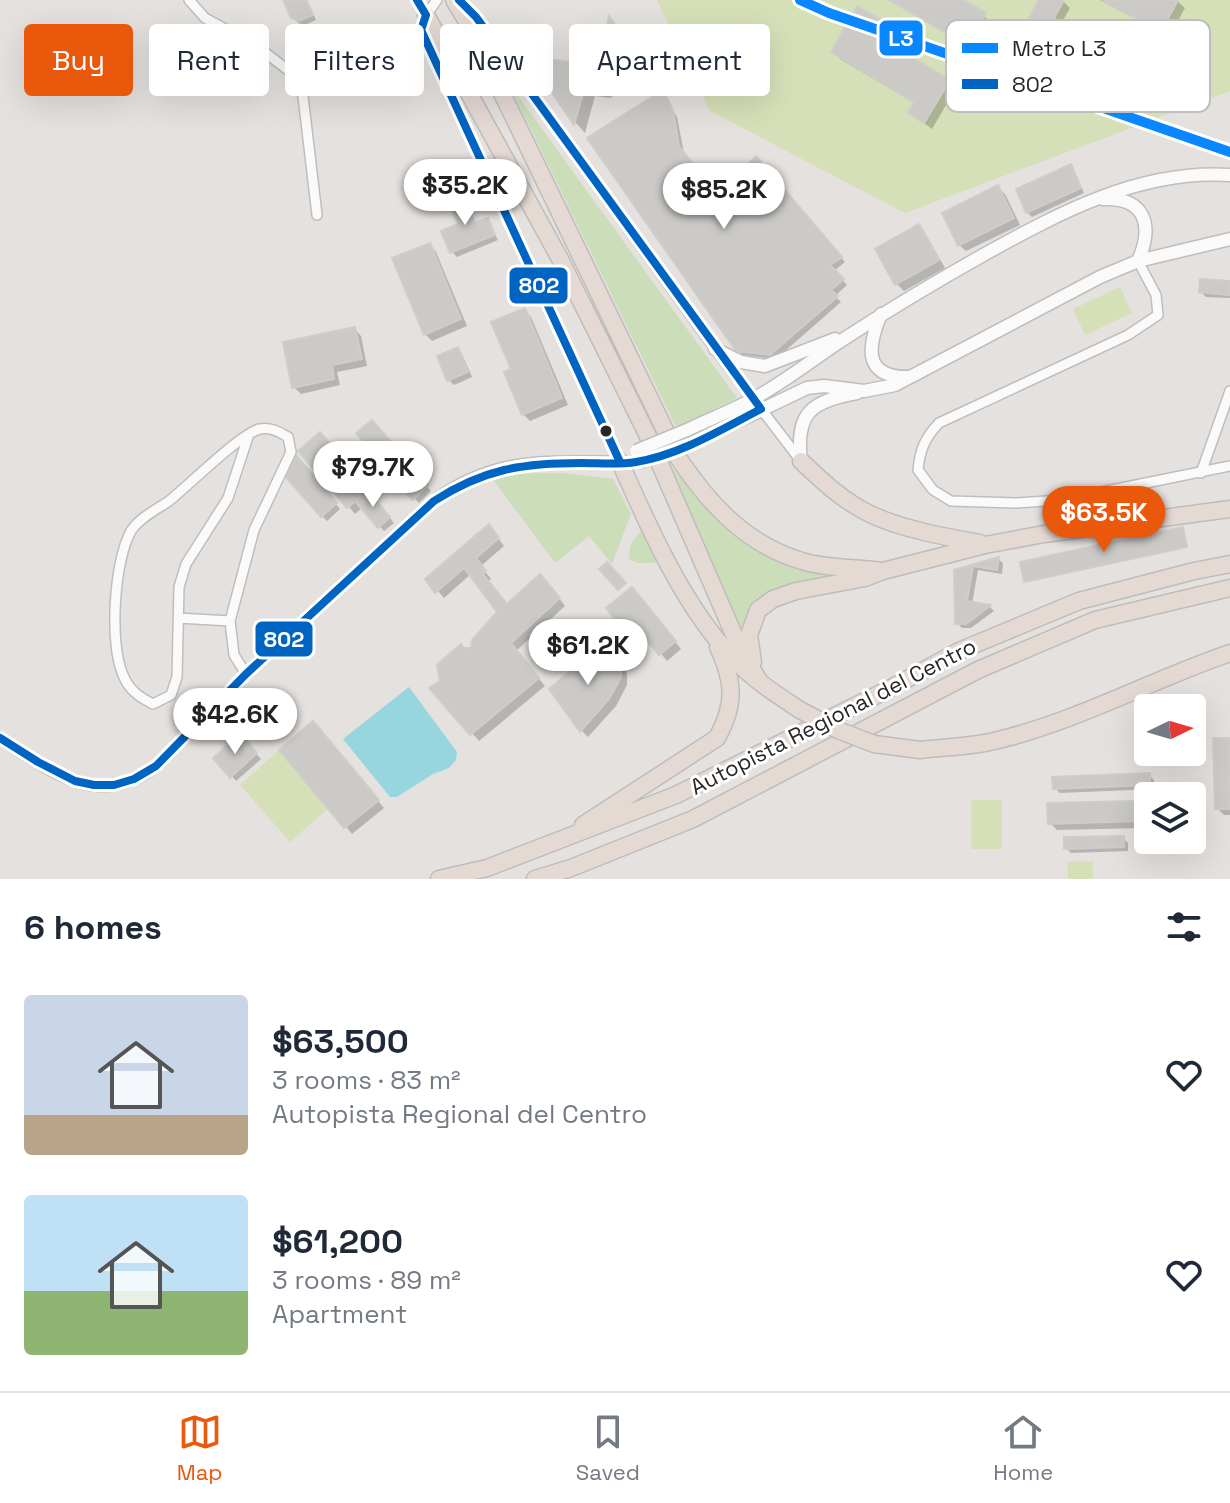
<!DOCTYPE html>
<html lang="en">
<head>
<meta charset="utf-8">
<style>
	body { margin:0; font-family:"Space Grotesk",sans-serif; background:#f2f2f3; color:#1f2937; height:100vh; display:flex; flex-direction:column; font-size:30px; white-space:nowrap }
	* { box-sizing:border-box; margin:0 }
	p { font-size:26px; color:#747a83 }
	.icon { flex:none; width:44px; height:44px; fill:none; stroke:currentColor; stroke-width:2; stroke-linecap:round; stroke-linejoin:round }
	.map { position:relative; height:879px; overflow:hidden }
	.details { display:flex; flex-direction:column; background:#fff; flex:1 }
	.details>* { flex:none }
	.hud { position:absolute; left:24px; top:24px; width:800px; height:72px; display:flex; gap:16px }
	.needle { width:52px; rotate:85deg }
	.tools { position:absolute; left:1134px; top:694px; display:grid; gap:16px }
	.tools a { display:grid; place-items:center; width:72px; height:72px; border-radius:8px; background:#fff; box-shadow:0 8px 32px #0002; font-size:40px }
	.price { position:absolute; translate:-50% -68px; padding:0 18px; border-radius:28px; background:#fff; color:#222; font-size:26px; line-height:52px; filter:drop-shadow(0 2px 4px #0008) }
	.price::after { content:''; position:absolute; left:50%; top:48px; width:24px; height:18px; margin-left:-12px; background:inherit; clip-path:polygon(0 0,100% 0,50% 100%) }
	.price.on { background:#ea580c; color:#fff }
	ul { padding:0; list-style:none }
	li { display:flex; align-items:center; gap:24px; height:200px; padding:0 24px }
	li span { display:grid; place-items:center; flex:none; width:224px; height:160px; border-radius:8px; color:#555 }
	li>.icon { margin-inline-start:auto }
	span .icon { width:96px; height:96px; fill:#fffc; stroke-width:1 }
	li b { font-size:34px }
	h2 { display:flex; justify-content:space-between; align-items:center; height:96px; padding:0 24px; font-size:34px }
	.pill { padding:0 28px; border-radius:8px; background:#fff; box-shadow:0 8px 32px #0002; font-size:28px; line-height:72px }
	.pill.on { background:#ea580c; color:#fff }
	.tabs { display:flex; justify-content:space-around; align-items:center; height:112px; border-top:2px solid #e0e1e3; background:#fff; font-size:22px; color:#747a83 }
	.tabs a { display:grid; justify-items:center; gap:4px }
	.tabs .on { color:#ea580c }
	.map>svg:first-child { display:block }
	.green { fill:#ccddba }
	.pitch { fill:#d6e0b8 }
	.water { fill:#98d6df }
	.shadow { fill:#0003 }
	.building { fill:#cccac7; stroke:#cfcdca; stroke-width:2 }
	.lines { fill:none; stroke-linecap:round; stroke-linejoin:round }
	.minor-casing { stroke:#bfbebf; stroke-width:12 }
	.tertiary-casing { stroke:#bfbebf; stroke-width:14 }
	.secondary-casing { stroke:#bfbebf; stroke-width:15 }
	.motorway-casing { stroke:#bebdbc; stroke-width:19 }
	.minor { stroke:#fbfafa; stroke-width:9 }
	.tertiary { stroke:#fbfafa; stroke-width:11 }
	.secondary { stroke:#fbfafa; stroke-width:12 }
	.motorway { stroke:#e5d9d4; stroke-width:16 }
	.secondary-bridge-casing { stroke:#bfbebf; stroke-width:15; stroke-linecap:butt }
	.motorway-bridge-casing { stroke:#bebdbc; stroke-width:19; stroke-linecap:butt }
	.secondary-bridge { stroke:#fbfafa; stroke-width:12 }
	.motorway-bridge { stroke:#e5d9d4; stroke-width:16 }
	.bus-1-casing { stroke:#fff; stroke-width:14 }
	.bus-1 { stroke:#0064c3; stroke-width:8 }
	.metro-1-casing { stroke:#fff; stroke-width:16 }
	.metro-1 { stroke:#0887ff; stroke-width:10 }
	.bus-dot { fill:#272727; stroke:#fff; stroke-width:3 }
	.labels { text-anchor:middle; stroke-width:6; stroke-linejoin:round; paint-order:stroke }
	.street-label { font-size:22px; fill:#272727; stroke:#fff }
	.key { fill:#fff; stroke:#bebebe; stroke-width:2 }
	.key-label { font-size:22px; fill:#272727 }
	.line-badge { stroke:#fff; stroke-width:3 }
	.badge-label { font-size:22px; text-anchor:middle; font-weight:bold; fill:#fff }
</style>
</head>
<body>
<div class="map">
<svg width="1230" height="879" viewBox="0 0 1230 879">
	<rect width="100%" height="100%" fill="#e4e1de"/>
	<path class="green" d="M508,82L737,398L676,427Z
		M668,462C700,503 731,545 783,561C806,568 832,570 856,574L779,590L743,640Z
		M563,473L613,479L631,514L612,564L589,536L555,563L489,474Z
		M642,529L661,563H638L629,559L630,546Z"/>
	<path class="pitch" d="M657,0H1230V91L905,213L710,111Z
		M1120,287L1132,313L1085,335L1073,309Z
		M279,750L329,808L290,842L240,785Z
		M971,800H1002V849H971Z
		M1093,861V879H1068L1067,862Z"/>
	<path class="water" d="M409,687L457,752L456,760L449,768L433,774L397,797H390L343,739Z"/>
	<path class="shadow" d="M285,0H307L316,20L305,25L298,23Z
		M888,0H959L992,22L966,66L946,52L954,38Z
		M1042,0L1063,1L1070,8L1061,24L1134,66L1141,73L1118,114L1093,97L1101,83L1029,42L1022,35Z
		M1100,0H1176L1185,8L1160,54L1135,37L1143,23Z
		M610,20L650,72L610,98L595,96L585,133L576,123L531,59L585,66L604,54Z
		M880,22L887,29L880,40L949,81L956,88L932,129L910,113L916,104L840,59L833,52Z
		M662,93L677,117L684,153L703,177H738L761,163L845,262L834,271L847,285L835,296L841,302L776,359L743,355L737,349Z
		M1070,167L1075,172L1084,193L1032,217L1027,212Z
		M998,187L1005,194L1020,225L966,251L959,245Z
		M462,196L467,201L476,225L487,220L498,240L457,257L452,252L444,232L460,225Z
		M918,227L925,233L945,268L904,291L897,284L878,250Z
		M430,245L436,252L467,326L432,341L425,334Z
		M1230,283V298L1206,297L1201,292Z
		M524,310L531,317L568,405L530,421L523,414Z
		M355,329L361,336L367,366L337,372L340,385L301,394L294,387Z
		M457,349L462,354L472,377L454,385L449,380L439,357Z
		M376,427L409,465L401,473L408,480L415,474L431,491L419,503L394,477L396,475L359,433Z
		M327,441L394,523L384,531L363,507L355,514L301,451Z
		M301,462L340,509L327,521L322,516Z
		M489,526L504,546L481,566L491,579L488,582L507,606L547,583L565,606L516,651L545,686L479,741L432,688L443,682L464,650H473L500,612L471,574L444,598L428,579Z
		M1183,530L1187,547L1026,581Z
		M998,559L1003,563L1002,574L978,570L972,604L990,607L994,611L971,628H962L957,623L956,572Z
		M639,596L681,649L667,661L649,639L622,661L627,674V685L616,706L588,737L581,730L610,654L621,657L611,644L627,632Z
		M320,730L384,808L352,834L282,750Z
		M240,736L261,759L236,781L216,758Z
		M1230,740V815H1224L1217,808Z
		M1149,775L1154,780V789L1060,793L1055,788Z
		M1136,803L1143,810L1144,828L1057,830L1050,823Z
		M1123,838L1128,843V851L1071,853L1066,848Z"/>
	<path class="building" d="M283,0H306L313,15L299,21L291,18Z
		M890,0H963L986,13L959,61L944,52L953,37Z
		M1039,0H1064L1054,18L1135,65L1110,109L1091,97L1099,82L1019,36Z
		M1103,0H1178L1152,49L1132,38L1141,21Z
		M857,6L881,20L873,34L950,80L924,123L908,113L914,102L831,52Z
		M609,16L641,61L598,89L585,86L574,125L527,56L584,64L602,52Z
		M663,90L673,110L679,146L702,175H737L756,156L842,257L830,265L844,279L831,290L838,296L770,355L736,351L587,138Z
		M1071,164L1081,188L1026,213L1016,189Z
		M998,185L1014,218L958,246L942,213Z
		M463,194L474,223L488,218L495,235L450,253L441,231L458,224L448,200Z
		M919,224L939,260L895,285L875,249Z
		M430,243L461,319L424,335L392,258Z
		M1200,279L1230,281V295L1199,292Z
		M525,308L562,398L522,415L504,372L511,369L491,322Z
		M355,327L362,359L332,365L334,379L292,388L283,342Z
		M458,347L468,372L447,381L437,356Z
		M372,420L406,459L391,473L356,433Z
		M320,432L369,489L347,508L298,451Z
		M296,455L337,503L321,517L285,476Z
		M399,468L408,477L415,471L428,485L413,500L391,477Z
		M367,491L390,517L378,528L355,501Z
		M489,524L499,538L476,558L486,571L483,574L507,604L540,574L560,598L511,643L539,678L470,735L429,688L440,681L437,665L461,644L464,648H471L472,640L497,612L464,568L435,593L425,579Z
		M1183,527L1187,547L1024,582L1020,562Z
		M999,557L997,570L973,566L967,601L991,605L966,624H955L954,570Z
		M607,562L626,583L618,590L599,569Z
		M632,587L676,641L659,655L641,633L616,654L609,644L624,632L606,608Z
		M610,652L616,654L621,665V677L609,699L580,732L549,689L584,660L598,653Z
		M313,721L379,800L344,828L279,750Z
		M240,733L257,753L230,778L213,758Z
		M1213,738H1230V809H1215Z
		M1150,773V785L1053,789L1052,777Z
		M1137,801L1138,821L1048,824L1047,803Z
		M1124,836V847L1064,849V837Z"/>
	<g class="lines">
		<g class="minor-casing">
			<path id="minor" d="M189,0L205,18L258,47L293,74L303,96L317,215
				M417,0L426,15L437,0
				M462,4L476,17L715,349L801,461
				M1138,261L1156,295L1158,315L1128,335L939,423C925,438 920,449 918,470L933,490L951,501L1016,503L1062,500L1230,466
				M1201,473L1230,391
				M178,618L230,621
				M246,674L234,655L230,621L254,530L291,452L288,437C279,432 271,427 260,429C242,432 187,487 169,501C157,509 138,519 131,531C114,561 109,644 123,675C129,690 139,697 153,704L171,695L177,677L179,587L186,564L228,498L249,434"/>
		</g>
		<g class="tertiary-casing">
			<path id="tertiary" d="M0,738C52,771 97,810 156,766L246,674L434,501C498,455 546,463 620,462"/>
		</g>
		<g class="secondary-casing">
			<path id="secondary" d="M1103,199C1147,197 1153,227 1138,261
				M881,314C868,345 862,377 907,377
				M715,349L741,362L765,366L835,339
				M687,430C709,419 732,411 753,399C783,383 811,361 839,342C887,311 935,282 985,254C1061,212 1141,169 1230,175
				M692,443L807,388L824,386L864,391L895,385L1100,277L1138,261L1230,239
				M801,461C795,412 812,401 857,393"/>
		</g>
		<g class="motorway-casing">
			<path id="motorway" d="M454,0L468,23L679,459C710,505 747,545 802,561C827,569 857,567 883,571
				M426,15L559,257L646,432L741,651L758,679
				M801,461C822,481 843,501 870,514C901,529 946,537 980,543
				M620,462C649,528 686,612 737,662C755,681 779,696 800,710
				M753,662L749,635L758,610L773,599L796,591L865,578L883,571L985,545L1044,534L1230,509
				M920,750C944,747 970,747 994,741C1076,722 1151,680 1230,653
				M583,825L717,738C736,704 734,681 718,647
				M439,879L487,868L676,795L889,689L959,651L1079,601L1194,571L1230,564
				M535,879L571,868L693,819L978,670L1095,620L1230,588"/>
		</g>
		<use href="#minor" class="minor"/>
		<use href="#tertiary" class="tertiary"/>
		<use href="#secondary" class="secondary"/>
		<use href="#motorway" class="motorway"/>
		<g class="secondary-bridge-casing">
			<path id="secondary-bridge" d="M636,451L687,430
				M640,462L692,443"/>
		</g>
		<g class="motorway-bridge-casing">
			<path id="motorway-bridge" d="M800,710L838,730L874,744L920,750"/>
		</g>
		<use href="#secondary-bridge" class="secondary-bridge"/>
		<use href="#motorway-bridge" class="motorway-bridge"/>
		<g class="bus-1-casing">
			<path id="bus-1" d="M417,0L426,15L421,30L620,462
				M0,738L38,762L75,781L94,785H114L134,779L156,766L246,674L434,501C484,469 522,463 581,463C599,463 618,465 636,462C680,455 722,429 761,409L476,17L459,0"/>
		</g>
		<use href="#bus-1" class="bus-1"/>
		<g class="metro-1-casing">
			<path id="metro-1" d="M800,0L829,13L1230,152"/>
		</g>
		<use href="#metro-1" class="metro-1"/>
	</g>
	<circle class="bus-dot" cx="606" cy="431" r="7"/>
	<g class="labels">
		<g class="street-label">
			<text transform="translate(833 716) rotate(-27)" y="8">Autopista Regional del Centro</text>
		</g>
	</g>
	<rect x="946" y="20" width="264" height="92" rx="12" class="key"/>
	<rect x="962" y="43" width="36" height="10" fill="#0887ff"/>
	<rect x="962" y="79" width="36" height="10" fill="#0064c3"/>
	<g class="key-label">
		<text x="1012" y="56">Metro L3</text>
		<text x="1012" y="92">802</text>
	</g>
	<g class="line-badge">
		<rect x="878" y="19" width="46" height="38" rx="8" fill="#0887ff"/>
		<rect x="508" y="266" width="61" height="39" rx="8" fill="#0064c3"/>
		<rect x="254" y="620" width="60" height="38" rx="8" fill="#0064c3"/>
	</g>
	<g class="badge-label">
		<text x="901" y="46">L3</text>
		<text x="539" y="293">802</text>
		<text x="284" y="647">802</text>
	</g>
</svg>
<div class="tools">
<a><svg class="needle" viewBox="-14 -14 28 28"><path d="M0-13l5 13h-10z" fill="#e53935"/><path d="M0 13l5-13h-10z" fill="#747a83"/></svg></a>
<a><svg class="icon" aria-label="layers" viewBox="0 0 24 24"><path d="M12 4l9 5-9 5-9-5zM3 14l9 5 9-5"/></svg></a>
</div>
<b class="price" style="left:465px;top:227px">$35.2K</b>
<b class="price" style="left:724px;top:231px">$85.2K</b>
<b class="price" style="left:373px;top:509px">$79.7K</b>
<b class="price on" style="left:1104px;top:554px">$63.5K</b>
<b class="price" style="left:588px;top:687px">$61.2K</b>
<b class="price" style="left:235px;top:756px">$42.6K</b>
<div class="hud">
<a class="pill on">Buy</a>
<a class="pill">Rent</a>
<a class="pill">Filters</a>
<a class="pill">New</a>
<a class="pill">Apartment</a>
</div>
</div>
<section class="details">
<h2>6 homes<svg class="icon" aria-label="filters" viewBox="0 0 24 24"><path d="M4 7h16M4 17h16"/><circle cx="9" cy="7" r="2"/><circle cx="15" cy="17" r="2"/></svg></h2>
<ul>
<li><span style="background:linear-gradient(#c9d6e8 75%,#b9a48a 0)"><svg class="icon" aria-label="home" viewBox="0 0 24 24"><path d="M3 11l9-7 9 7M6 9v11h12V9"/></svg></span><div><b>$63,500</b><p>3 rooms · 83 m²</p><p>Autopista Regional del Centro</p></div><svg class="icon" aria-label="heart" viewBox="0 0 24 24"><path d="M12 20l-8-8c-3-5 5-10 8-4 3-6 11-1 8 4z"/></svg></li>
<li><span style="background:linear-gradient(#bfe0f5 60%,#8fb573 0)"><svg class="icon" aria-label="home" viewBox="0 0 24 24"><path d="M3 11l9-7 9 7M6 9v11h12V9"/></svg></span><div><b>$61,200</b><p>3 rooms · 89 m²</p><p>Apartment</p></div><svg class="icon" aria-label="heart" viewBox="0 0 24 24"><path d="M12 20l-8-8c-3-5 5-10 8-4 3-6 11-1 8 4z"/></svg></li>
</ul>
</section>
<nav class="tabs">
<a class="on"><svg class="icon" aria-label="map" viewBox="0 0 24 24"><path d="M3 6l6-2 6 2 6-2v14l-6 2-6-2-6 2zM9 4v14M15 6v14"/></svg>Map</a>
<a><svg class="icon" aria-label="saved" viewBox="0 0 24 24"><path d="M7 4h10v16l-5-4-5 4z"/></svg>Saved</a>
<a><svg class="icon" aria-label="home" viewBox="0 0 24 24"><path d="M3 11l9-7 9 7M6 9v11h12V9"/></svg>Home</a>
</nav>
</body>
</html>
